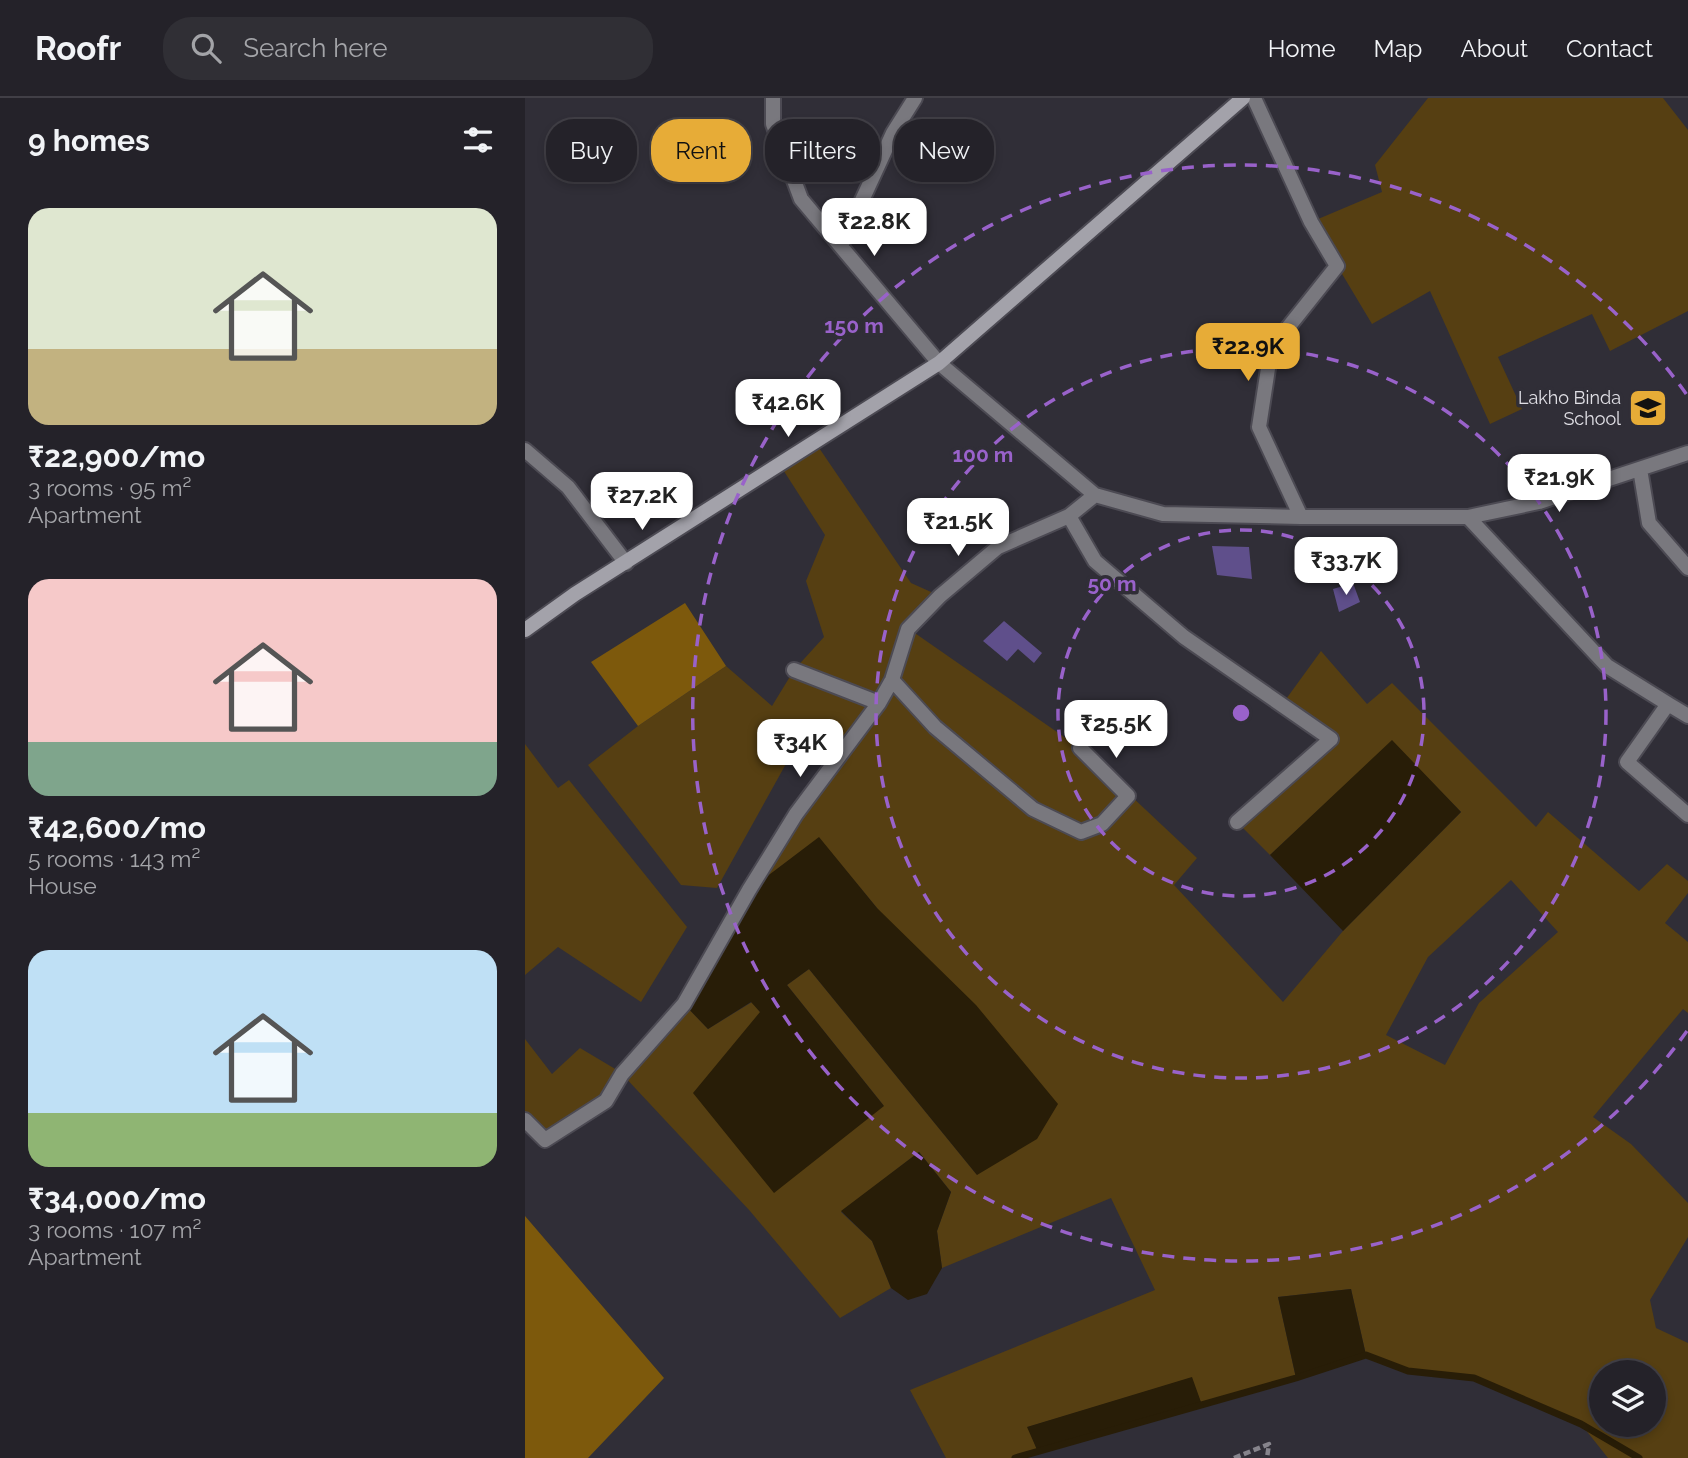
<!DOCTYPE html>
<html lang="en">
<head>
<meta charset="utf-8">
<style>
	body { margin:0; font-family:Raleway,sans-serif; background:#302f35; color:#f1f3f6; height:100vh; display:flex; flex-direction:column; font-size:26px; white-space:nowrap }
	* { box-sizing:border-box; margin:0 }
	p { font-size:23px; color:#a3a4a8 }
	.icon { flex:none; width:38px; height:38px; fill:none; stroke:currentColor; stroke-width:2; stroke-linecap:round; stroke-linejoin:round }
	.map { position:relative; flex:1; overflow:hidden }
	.drawer { display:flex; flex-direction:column; background:#242229; width:525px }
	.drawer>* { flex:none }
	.guide { position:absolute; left:21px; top:21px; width:665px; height:63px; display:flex; gap:14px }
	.fabs { position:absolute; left:1064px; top:1262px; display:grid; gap:14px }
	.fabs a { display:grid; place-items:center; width:77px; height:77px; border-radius:50%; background:#242229; box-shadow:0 4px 10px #0003,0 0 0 2px #413f46; font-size:35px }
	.price { position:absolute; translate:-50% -60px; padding:0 16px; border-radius:14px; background:#fff; color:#222; font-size:23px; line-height:46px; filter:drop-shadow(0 2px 4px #0008) }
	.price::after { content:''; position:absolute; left:50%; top:42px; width:21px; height:16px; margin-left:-10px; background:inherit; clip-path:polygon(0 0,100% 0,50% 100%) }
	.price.active { background:#e7ac37; color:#111 }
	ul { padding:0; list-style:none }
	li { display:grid; align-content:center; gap:14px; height:371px; padding:0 28px }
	li span { display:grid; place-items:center; height:217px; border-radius:21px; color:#555 }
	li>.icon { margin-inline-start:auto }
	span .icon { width:126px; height:126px; fill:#fffc; stroke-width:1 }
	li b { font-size:30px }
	h2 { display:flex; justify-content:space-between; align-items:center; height:84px; padding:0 28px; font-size:30px }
	.tag { padding:0 24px; border-radius:28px; background:#242229; box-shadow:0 4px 10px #0003,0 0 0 2px #413f46; font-size:24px; line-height:63px }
	.tag.active { background:#e7ac37; color:#111 }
	header { display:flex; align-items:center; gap:42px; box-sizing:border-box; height:98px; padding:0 35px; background:#242229; border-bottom:2px solid #413f46 }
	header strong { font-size:33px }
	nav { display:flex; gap:38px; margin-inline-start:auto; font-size:24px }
	.search { width:490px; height:63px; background:#302f35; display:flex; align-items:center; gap:18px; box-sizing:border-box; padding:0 24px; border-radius:28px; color:#a3a4a8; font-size:26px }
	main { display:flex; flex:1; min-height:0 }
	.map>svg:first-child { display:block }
	.green { fill:#563f12; fill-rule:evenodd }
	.forest { fill:#7d590c }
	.water { fill:#281d07 }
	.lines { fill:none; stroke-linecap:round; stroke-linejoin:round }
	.stream { stroke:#281d07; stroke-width:7 }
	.building { fill:#5f4f8b }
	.minor-casing { stroke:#4c4a53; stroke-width:18 }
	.secondary-casing { stroke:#4c4a53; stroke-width:18 }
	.path { stroke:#86848c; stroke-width:4.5; stroke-dasharray:7 3.5; stroke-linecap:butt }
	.minor { stroke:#79787e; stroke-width:14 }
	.secondary { stroke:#a3a2aa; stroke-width:14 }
	.ring { fill:none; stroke:#9962ca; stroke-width:3.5; stroke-dasharray:12 9 }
	.labels { text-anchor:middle; stroke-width:7; stroke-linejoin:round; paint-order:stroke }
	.poi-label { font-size:18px; fill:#e0dfe5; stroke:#302e37; text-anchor:end }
	.centre { fill:#9962ca; stroke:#302e37; stroke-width:3.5 }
	.ring-label { font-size:21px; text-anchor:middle; font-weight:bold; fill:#9962ca; stroke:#302e37; stroke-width:7; stroke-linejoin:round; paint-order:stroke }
</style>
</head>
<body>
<header>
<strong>Roofr</strong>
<div class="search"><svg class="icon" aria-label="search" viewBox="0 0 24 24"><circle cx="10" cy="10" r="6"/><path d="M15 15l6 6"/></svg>Search here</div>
<nav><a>Home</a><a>Map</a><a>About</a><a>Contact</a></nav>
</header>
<main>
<section class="drawer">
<h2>9 homes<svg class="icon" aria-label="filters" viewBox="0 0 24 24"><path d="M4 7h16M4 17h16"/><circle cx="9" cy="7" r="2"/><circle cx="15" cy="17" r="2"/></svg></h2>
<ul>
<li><span style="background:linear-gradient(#dfe7d0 65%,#c2b280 0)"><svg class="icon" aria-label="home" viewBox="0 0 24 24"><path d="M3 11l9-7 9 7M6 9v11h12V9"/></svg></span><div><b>₹22,900/mo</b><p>3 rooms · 95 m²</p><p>Apartment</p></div></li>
<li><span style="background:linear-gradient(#f6c9c9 75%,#7fa58c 0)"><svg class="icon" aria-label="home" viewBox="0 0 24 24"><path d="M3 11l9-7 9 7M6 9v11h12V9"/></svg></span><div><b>₹42,600/mo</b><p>5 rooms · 143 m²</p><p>House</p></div></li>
<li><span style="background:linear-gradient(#bfe0f5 75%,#8fb573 0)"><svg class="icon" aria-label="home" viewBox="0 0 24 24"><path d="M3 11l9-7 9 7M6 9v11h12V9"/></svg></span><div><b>₹34,000/mo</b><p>3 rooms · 107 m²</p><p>Apartment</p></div></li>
</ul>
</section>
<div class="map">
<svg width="1163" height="1360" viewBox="0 0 1163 1360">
	<rect width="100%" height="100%" fill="#302e37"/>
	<path class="green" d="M903,0H1138L1163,32V213L1085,253L1067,216L973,259L997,311L965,326L905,193L847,226L786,124L857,94L850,67Z
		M290,344L386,485L415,498L384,531L555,650L672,760L649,787L758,904L818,833L936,714L867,643L745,757L712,724L805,641L756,608L796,553L842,606L867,585L1011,729L1023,714L1114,793L1142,766L1163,783V795L1140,825L1163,844V915L1158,911L1068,1019L1106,1046L1163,1105V1139L1125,1202L1131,1230L1163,1245V1360H1083L1056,1326L949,1280L883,1273L841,1257L826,1191L753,1199L771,1280L677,1307L666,1280L503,1329L513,1354L490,1360H421L385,1292L630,1192L586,1100L417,1170L412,1133L426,1094L394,1054L316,1114L347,1143L366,1190L315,1220L225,1113L97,976L81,1003L20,1042L0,1022V941L27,976L55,950L97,975L159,906L183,931L227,904L235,914L359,1008L262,887L284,871L452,1077L352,810L294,740L224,792L307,666L272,646L192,790L156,787L63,667L113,628L201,568L247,608L269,572L299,539L281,483L300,437L255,367ZM986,782L1033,834L954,905L920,967L861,937L903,859ZM1076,1274H1129V1326H1076Z
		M0,646L33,690L44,682L162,829L116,904L33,849L0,877Z"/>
	<path class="forest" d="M160,505L201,568L113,628L66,564Z
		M0,1118L139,1280L63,1360H0Z"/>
	<path class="water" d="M867,642L936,714L818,833L745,757Z
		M294,739L352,810L451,907L533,1006L512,1041L452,1077L284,871L262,887L359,1008L249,1095L168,995L235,914L226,904L183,931L159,906L224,792Z
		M394,1054L426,1094L412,1133L417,1170L402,1196L383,1202L366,1190L347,1143L316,1113Z
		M826,1191L841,1257L771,1280L753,1199Z
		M667,1279L677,1307L513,1354L502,1329Z"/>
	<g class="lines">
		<path class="stream" d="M490,1360L771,1280L841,1257L883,1273L949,1280L1056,1326L1114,1360"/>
	</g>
	<path class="building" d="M687,448L724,449L727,481L692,477Z
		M828,485L835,504L814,514L808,491Z
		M479,523L517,555L509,565L493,551L482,563L458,543Z"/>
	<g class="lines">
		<g class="minor-casing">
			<path id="minor" d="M248,0V26L276,101L414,265L570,397L638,416L776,419H943L1014,404L1163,355
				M729,0L786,124L812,168L746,251L734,329L776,419
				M316,148L368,35L390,0
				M0,352L43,389L101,465
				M1115,371L1124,425L1163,470
				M544,418L570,463L659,539L806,641L712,724
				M943,419L1082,568L1143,606L1102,664L1163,717
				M269,572L354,605
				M367,582L410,629L508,711L556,734L577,726L603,698L555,650
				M1143,606L1163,618
				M0,1022L20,1042L81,1003L97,976L159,906L224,792L271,716L354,605L367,582L383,531L415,498L473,449L544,418L570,397"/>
		</g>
		<g class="secondary-casing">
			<path id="secondary" d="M0,532L50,496L414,265L718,0"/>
		</g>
		<path class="path" d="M709,1360L744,1346L742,1360"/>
		<use href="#minor" class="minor"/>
		<use href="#secondary" class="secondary"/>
	</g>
	<g class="ring">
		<circle cx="716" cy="615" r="183"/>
		<circle cx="716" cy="615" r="365"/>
		<path d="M1162 933A548 548 0 1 1 1162 297"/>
	</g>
	<defs>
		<g id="school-square" transform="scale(2.0125)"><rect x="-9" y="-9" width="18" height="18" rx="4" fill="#e7ac37" stroke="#302e37"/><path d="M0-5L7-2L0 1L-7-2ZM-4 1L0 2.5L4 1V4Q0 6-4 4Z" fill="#111"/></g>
	</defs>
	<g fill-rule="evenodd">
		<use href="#school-square" x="1123" y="310"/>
	</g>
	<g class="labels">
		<g class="poi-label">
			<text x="1096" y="306">Lakho Binda<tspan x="1096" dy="21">School</tspan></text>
		</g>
	</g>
	<circle cx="716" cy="615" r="10" class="centre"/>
	<g class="ring-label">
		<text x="329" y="235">150 m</text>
		<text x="458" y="364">100 m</text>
		<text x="587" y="493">50 m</text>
	</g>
</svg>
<div class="fabs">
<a><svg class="icon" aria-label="layers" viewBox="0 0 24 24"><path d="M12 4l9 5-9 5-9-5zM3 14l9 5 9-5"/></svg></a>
</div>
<b class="price" style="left:349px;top:160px">₹22.8K</b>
<b class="price active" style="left:723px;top:285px">₹22.9K</b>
<b class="price" style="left:263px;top:341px">₹42.6K</b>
<b class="price" style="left:1034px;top:416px">₹21.9K</b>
<b class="price" style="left:117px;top:434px">₹27.2K</b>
<b class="price" style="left:433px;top:460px">₹21.5K</b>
<b class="price" style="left:821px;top:499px">₹33.7K</b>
<b class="price" style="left:591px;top:662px">₹25.5K</b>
<b class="price" style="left:275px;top:681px">₹34K</b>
<div class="guide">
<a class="tag">Buy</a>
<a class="tag active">Rent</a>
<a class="tag">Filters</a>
<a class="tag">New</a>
</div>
</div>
</main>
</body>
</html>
